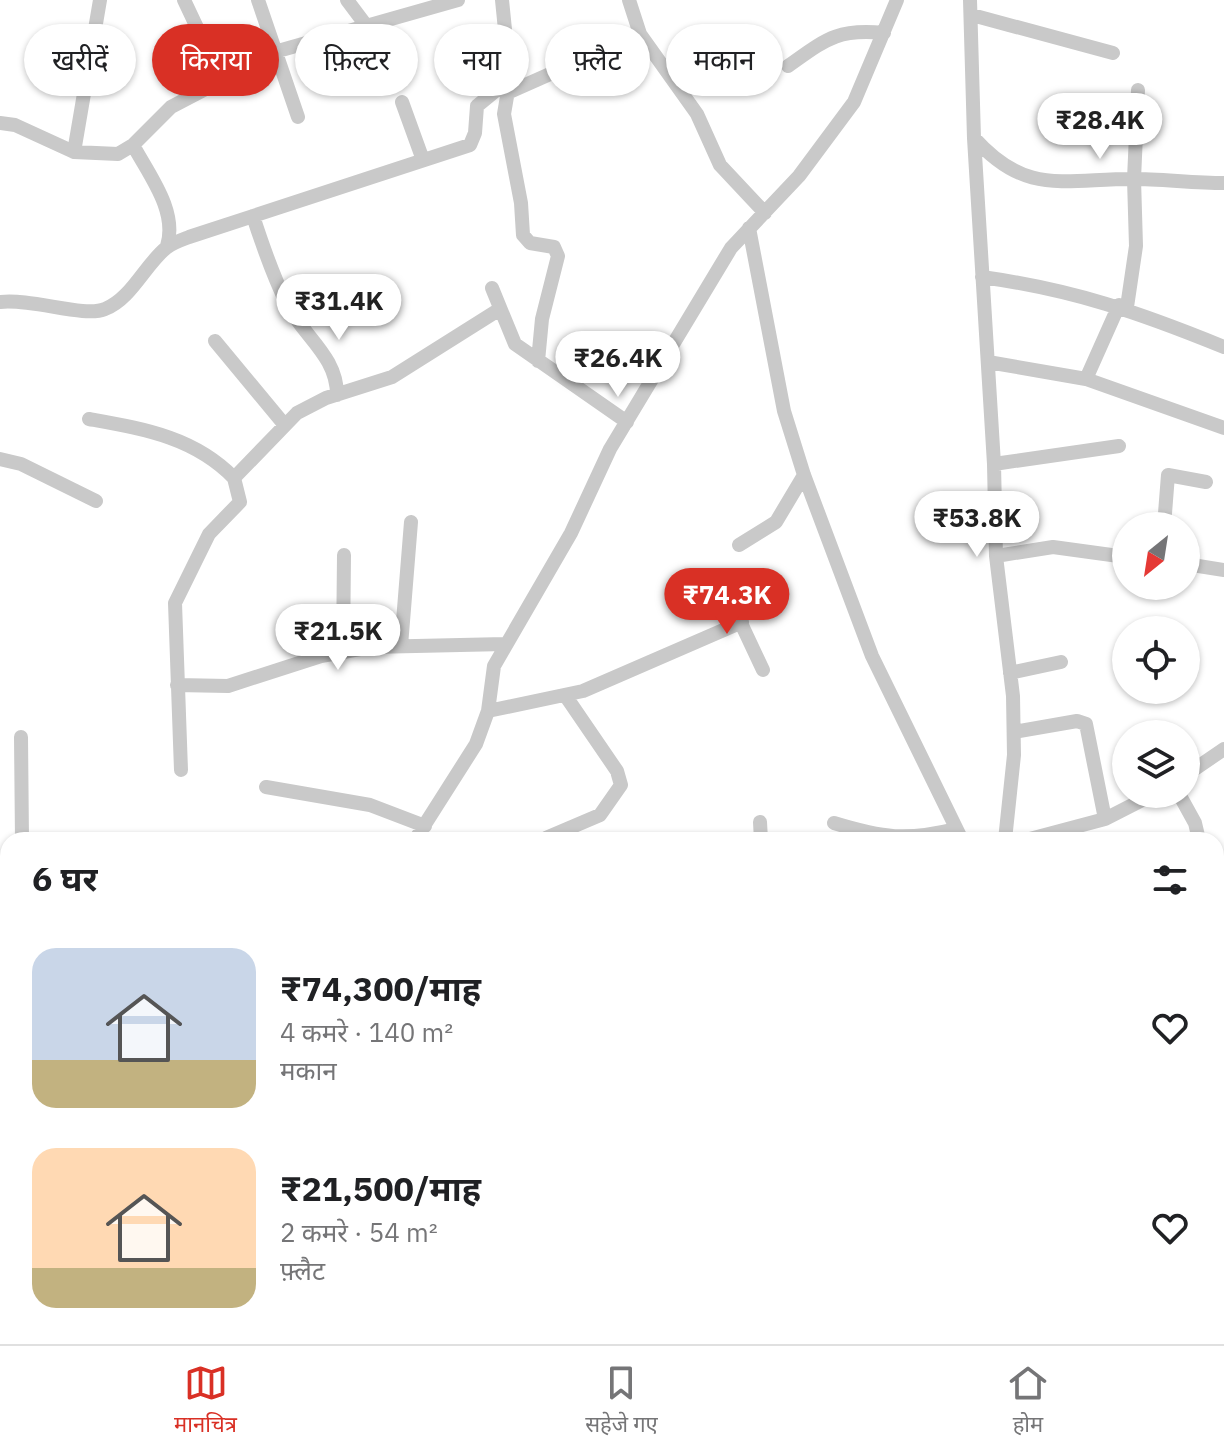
<!DOCTYPE html>
<html lang="hi">
<head>
<meta charset="utf-8">
<style>
	body { margin:0; font-family:"IBM Plex Sans","Noto Sans Devanagari",sans-serif; background:#f6f6f6; color:#202124; height:100vh; display:flex; flex-direction:column; font-size:30px; white-space:nowrap }
	* { box-sizing:border-box; margin:0 }
	p { font-size:26px; color:#757577 }
	.icon { flex:none; width:44px; height:44px; fill:none; stroke:currentColor; stroke-width:2; stroke-linecap:round; stroke-linejoin:round }
	.map { position:relative; flex:1; overflow:hidden }
	.details { position:absolute; left:0px; top:832px; width:1224px; height:512px; display:flex; flex-direction:column; background:#fff; border-radius:24px 24px 0 0; box-shadow:0 2px 6px #0004 }
	.details>* { flex:none }
	.banner { position:absolute; left:24px; top:24px; width:800px; height:72px; display:flex; gap:16px }
	.needle { width:52px; rotate:210deg }
	.controls { position:absolute; left:1112px; top:512px; display:grid; gap:16px }
	.controls a { display:grid; place-items:center; width:88px; height:88px; border-radius:50%; background:#fff; box-shadow:0 2px 6px #0004; font-size:40px }
	.price { position:absolute; translate:-50% -68px; padding:0 18px; border-radius:28px; background:#fff; color:#222; font-size:26px; line-height:52px; filter:drop-shadow(0 2px 4px #0008) }
	.price::after { content:''; position:absolute; left:50%; top:48px; width:24px; height:18px; margin-left:-12px; background:inherit; clip-path:polygon(0 0,100% 0,50% 100%) }
	.price.current { background:#d93025; color:#fff }
	ul { padding:0; list-style:none }
	li { display:flex; align-items:center; gap:24px; height:200px; padding:0 32px }
	li span { display:grid; place-items:center; flex:none; width:224px; height:160px; border-radius:24px; color:#555 }
	li>.icon { margin-inline-start:auto }
	span .icon { width:96px; height:96px; fill:#fffc; stroke-width:1 }
	li b { font-size:34px }
	h2 { display:flex; justify-content:space-between; align-items:center; height:96px; padding:0 32px; font-size:34px }
	.chip { padding:0 28px; border-radius:36px; background:#fff; box-shadow:0 2px 6px #0004; font-size:28px; line-height:72px }
	.chip.current { background:#d93025; color:#fff }
	.tabs { display:flex; justify-content:space-around; align-items:center; height:112px; border-top:2px solid #e0e0e0; background:#fff; font-size:22px; color:#757577 }
	.tabs a { display:grid; justify-items:center; gap:4px }
	.tabs .current { color:#d93025 }
	.map>svg:first-child { display:block }
	.lines { fill:none; stroke-linecap:round; stroke-linejoin:round }
	.minor { stroke:#c9c9c9; stroke-width:14 }
</style>
</head>
<body>
<div class="map">
<svg width="1224" height="1344" viewBox="0 0 1224 1344">
	<rect width="100%" height="100%" fill="#fff"/>
	<g class="lines">
		<path class="minor" d="M184,0L201,36L217,41L229,75
			M258,0L298,117
			M347,0L365,24
			M502,0L510,79L504,114L521,203L523,235L530,243L554,247L558,256L542,319L538,361
			M629,0L640,34L697,114L720,165L765,213
			M970,0L974,138L994,464L996,556L1013,696L1014,755L1005,840
			M972,15L1113,53
			M788,66C825,40 837,28 884,33
			M507,93L640,34
			M402,102L423,160
			M0,123L15,125L74,152L118,154L133,145L171,107L278,51L458,0
			M974,138C1026,196 1063,179 1132,179C1162,179 1193,183 1224,183
			M133,145C149,175 178,211 167,246
			M74,152L100,0
			M253,216C263,247 273,276 287,304C304,337 337,356 337,395
			M749,228L784,411L804,475L872,656L962,840
			M982,277C1074,290 1138,312 1224,347
			M492,288L515,344L627,422
			M0,302C32,298 84,318 105,309C131,299 145,265 166,248C172,243 181,240 189,237L470,145L475,133L477,106L510,79
			M1127,307L1136,246L1134,179L1138,90
			M215,341L283,423
			M988,362L1086,379L1224,428
			M1086,379L1119,305
			M89,419C144,429 194,437 234,478
			M0,459L21,464L96,501
			M994,464L1119,446
			M1164,526L1168,475L1206,482
			M739,545L776,522L804,475
			M996,556L1053,547L1126,557
			M1186,564L1224,570
			M724,587L763,670
			M401,646L411,522
			M343,652L344,555
			M1010,673L1061,662
			M177,685L228,686L321,656L371,647L505,644
			M488,711L583,691L742,622
			M1014,732L1077,721L1086,724L1105,819
			M21,737L22,840
			M181,770L175,603L209,534L240,502L234,478L297,413L326,398L392,377L500,309
			M1186,775L1224,749
			M266,787L370,805L425,826
			M1179,794L1195,823L1199,840
			M760,822L761,840
			M834,823C883,838 906,841 956,829
			M546,838L600,815L621,785L617,771L565,695
			M415,840L476,744L488,711L494,666L571,533L610,449L731,248L799,176L854,102L897,0
			M1026,840L1105,819L1154,794
			M0,875L8,876
			M1216,943L1221,964L1224,1083
			M1216,1229L1224,1230
			M0,1235L8,1236
			M0,1284L8,1285
			M1216,1308L1224,1309
			M26,1336V1344
			M96,1336L97,1344
			M178,1336L182,1344
			M388,1336L389,1344
			M566,1336V1344
			M800,1336L801,1344
			M839,1336L842,1344
			M331,1341L332,1336
			M459,1344V1336
			M633,1344L634,1336
			M1071,1344L1072,1336
			M1126,1344V1336
			M1191,1344L1192,1336"/>
	</g>
</svg>
<div class="controls">
<a><svg class="needle" viewBox="-14 -14 28 28"><path d="M0-13l5 13h-10z" fill="#e53935"/><path d="M0 13l5-13h-10z" fill="#757577"/></svg></a>
<a><svg class="icon" aria-label="locate" viewBox="0 0 24 24"><circle cx="12" cy="12" r="6"/><path d="M12 2v4M12 18v4M2 12h4M18 12h4"/></svg></a>
<a><svg class="icon" aria-label="layers" viewBox="0 0 24 24"><path d="M12 4l9 5-9 5-9-5zM3 14l9 5 9-5"/></svg></a>
</div>
<b class="price" style="left:1100px;top:161px">₹28.4K</b>
<b class="price" style="left:339px;top:342px">₹31.4K</b>
<b class="price" style="left:618px;top:399px">₹26.4K</b>
<b class="price" style="left:977px;top:559px">₹53.8K</b>
<b class="price current" style="left:727px;top:636px">₹74.3K</b>
<b class="price" style="left:338px;top:672px">₹21.5K</b>
<div class="banner">
<a class="chip">खरीदें</a>
<a class="chip current">किराया</a>
<a class="chip">फ़िल्टर</a>
<a class="chip">नया</a>
<a class="chip">फ़्लैट</a>
<a class="chip">मकान</a>
</div>
<section class="details">
<h2>6 घर<svg class="icon" aria-label="filters" viewBox="0 0 24 24"><path d="M4 7h16M4 17h16"/><circle cx="9" cy="7" r="2"/><circle cx="15" cy="17" r="2"/></svg></h2>
<ul>
<li><span style="background:linear-gradient(#c9d6e8 70%,#c2b280 0)"><svg class="icon" aria-label="home" viewBox="0 0 24 24"><path d="M3 11l9-7 9 7M6 9v11h12V9"/></svg></span><div><b>₹74,300/माह</b><p>4 कमरे · 140 m²</p><p>मकान</p></div><svg class="icon" aria-label="heart" viewBox="0 0 24 24"><path d="M12 20l-8-8c-3-5 5-10 8-4 3-6 11-1 8 4z"/></svg></li>
<li><span style="background:linear-gradient(#ffd9b3 75%,#c2b280 0)"><svg class="icon" aria-label="home" viewBox="0 0 24 24"><path d="M3 11l9-7 9 7M6 9v11h12V9"/></svg></span><div><b>₹21,500/माह</b><p>2 कमरे · 54 m²</p><p>फ़्लैट</p></div><svg class="icon" aria-label="heart" viewBox="0 0 24 24"><path d="M12 20l-8-8c-3-5 5-10 8-4 3-6 11-1 8 4z"/></svg></li>
</ul>
</section>
</div>
<nav class="tabs">
<a class="current"><svg class="icon" aria-label="map" viewBox="0 0 24 24"><path d="M3 6l6-2 6 2 6-2v14l-6 2-6-2-6 2zM9 4v14M15 6v14"/></svg>मानचित्र</a>
<a><svg class="icon" aria-label="saved" viewBox="0 0 24 24"><path d="M7 4h10v16l-5-4-5 4z"/></svg>सहेजे गए</a>
<a><svg class="icon" aria-label="home" viewBox="0 0 24 24"><path d="M3 11l9-7 9 7M6 9v11h12V9"/></svg>होम</a>
</nav>
</body>
</html>
